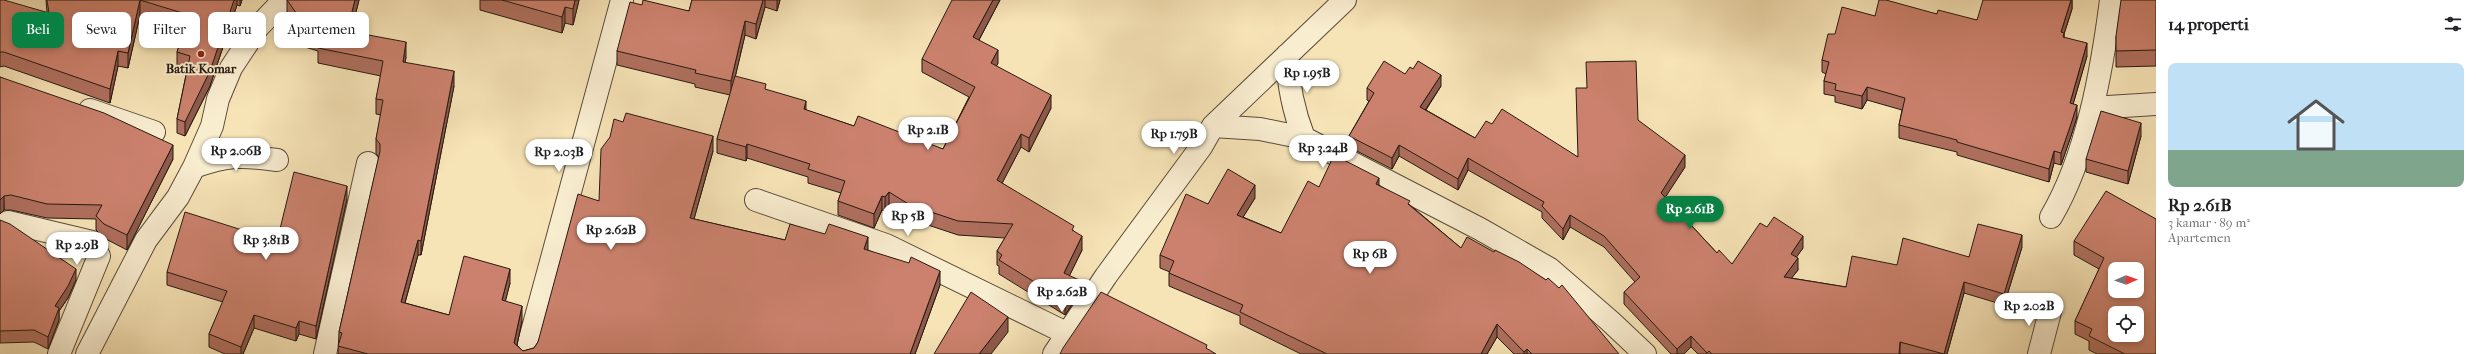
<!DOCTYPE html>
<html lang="id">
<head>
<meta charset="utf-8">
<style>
	body { margin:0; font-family:"IM FELL French Canon",serif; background:#f2f2f2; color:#202124; height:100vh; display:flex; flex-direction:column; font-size:15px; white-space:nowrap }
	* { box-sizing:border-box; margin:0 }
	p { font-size:13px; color:#757577 }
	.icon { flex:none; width:22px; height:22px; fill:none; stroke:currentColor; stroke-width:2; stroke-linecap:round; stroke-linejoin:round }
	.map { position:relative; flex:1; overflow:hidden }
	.panel { display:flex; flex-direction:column; background:#fff; width:320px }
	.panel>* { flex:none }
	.banner { position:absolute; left:12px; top:12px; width:380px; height:36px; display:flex; gap:8px }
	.needle { width:26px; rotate:88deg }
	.controls { position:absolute; left:2108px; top:262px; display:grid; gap:8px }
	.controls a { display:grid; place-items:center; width:36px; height:36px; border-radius:8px; background:#fff; box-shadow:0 2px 6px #0003; font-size:20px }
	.price { position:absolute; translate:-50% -34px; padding:0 9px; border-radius:14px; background:#fff; color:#222; font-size:13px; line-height:26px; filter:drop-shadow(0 1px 2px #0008) }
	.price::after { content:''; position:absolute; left:50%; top:24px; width:12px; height:9px; margin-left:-6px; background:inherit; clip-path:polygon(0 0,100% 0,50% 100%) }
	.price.current { background:#0b8043; color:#fff }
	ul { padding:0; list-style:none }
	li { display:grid; align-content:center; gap:8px; height:212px; padding:0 12px }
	li span { display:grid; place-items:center; height:124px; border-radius:8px; color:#555 }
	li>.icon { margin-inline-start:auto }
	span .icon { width:72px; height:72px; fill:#fffc; stroke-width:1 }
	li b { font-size:17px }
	h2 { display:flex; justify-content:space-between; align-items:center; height:48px; padding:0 12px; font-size:17px }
	.tag { padding:0 14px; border-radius:8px; background:#fff; box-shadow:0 2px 6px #0003; font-size:14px; line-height:36px }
	.tag.current { background:#0b8043; color:#fff }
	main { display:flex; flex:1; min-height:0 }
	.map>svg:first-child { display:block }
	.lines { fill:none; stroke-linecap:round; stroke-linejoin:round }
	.minor-casing { stroke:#5a4c3a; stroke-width:24 }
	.minor { stroke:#f9edd0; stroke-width:22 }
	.wall { fill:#af6f5e; stroke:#261a11 }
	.shaded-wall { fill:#8e5a4c; stroke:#261a11 }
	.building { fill:#cb816d; stroke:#261a11; fill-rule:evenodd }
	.poi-dot { fill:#8f2418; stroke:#f9edd0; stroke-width:1.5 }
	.labels { text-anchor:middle; stroke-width:4; stroke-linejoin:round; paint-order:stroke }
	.poi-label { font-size:13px; font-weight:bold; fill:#261a11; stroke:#f9edd0 }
</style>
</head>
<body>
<main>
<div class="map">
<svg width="2156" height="354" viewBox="0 0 2156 354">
	<rect width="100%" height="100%" fill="#f6e3b6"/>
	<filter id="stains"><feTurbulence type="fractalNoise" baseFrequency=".005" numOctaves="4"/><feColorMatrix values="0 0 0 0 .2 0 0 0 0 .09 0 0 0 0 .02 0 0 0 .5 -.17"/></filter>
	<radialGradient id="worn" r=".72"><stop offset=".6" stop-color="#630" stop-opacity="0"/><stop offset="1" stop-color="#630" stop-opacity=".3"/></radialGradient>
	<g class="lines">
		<g class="minor-casing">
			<path id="minor" d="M1287,55C1288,85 1293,110 1304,138
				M2092,108L2156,104
				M90,110L154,132
				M1213,126L1260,129L1304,138L1480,229L1550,269L1610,321L1645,354
				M194,167C228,155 241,155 277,160
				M756,200L886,245L1068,334
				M2051,217C2087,156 2102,70 2111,0
				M8,222L92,242L99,256L59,354
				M87,354L146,240L178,197L194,167L212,126L218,99L231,68L258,27L284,0
				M325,354L368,163
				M526,354L622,0
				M1054,354L1106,276L1201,147L1213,126L1345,0
				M2039,354L2051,308"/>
		</g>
		<use href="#minor" class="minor"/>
	</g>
	<path class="wall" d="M0,0L47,13L46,0H242L240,6L237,5L210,86L185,136L177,133V119L187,70L177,66V52L185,28L140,15L128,68L118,66L110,103L4,66L0,67Z
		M287,0H359L351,32L406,57L405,62L454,86L421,255H418L405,303L449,315L510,283L505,301L522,321L517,345L523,351L534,348L538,342L599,201L713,151L694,219L785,240L868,250L940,285L915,354H338L339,332L379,157L376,154V139L381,115L376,114V99L381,76L318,63V51L305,47V40L287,15Z
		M480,0H579L573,25L565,23L562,33L480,10Z
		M692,0H780L777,11L765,7L756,39L745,35L735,77L766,90L806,110L854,126L943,149L969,97L922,72V59L1000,0L979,40L998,63L996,66L1051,108L1029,152L1021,147L1002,183L1074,231L1082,250L1069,276L1079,294L1065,315L999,274V266L997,265V251L1005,238L958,235L910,219L889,205L885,211L882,210L874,228L838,215V201L841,193L808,183V177L747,158L746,161L717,153V139L730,95L695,87V84L617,65V51L642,5L689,11Z
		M2072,0V9L2064,34V37L2087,56L2073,104L2077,117L2071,136L2061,165L2054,163L2049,182L1957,155V152L1899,138V125L1902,110L1867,100L1862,109L1835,102V96L1824,94V81L1826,74L1822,72V60L1835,34L1875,16L1937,14L1977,20Z
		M2156,0V66L2116,67V36Z
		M1405,74L1441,86L1426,110L1475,138L1492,124L1578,157L1638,120L1685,167L1665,197L1717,253L1732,264L1767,227L1803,248L1796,257L1798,270L1791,278L1846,287L1897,265L1969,257L2022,247L2004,305L1964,293L1947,354H1698L1691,347L1684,354H1671L1624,304V292L1635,282L1604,247L1570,227L1563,240L1542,218V212L1468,170L1458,190L1399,156L1392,169L1349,147V136L1369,101L1367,100V88Z
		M0,77L173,159L127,250L104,238L96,230V219L47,218L11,210H4Z
		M2141,136L2128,184L2086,172V159Z
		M1379,185L1410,205L1461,248L1619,354H1514L1497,337L1487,354H1301L1240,324V316L1169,286V273L1170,272L1160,268V255L1208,204L1255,198L1243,217L1281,233L1319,187Z
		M347,199L316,339L299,334L296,341L254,328L243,354H225L209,347V334L223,302L167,285V272L277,241Z
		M2156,219V354H2097L2089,350V341L2075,334V321L2099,269L2074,255V241Z
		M0,220L76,280L68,298L59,311V320L48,349L34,342L0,343Z"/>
	<path class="shaded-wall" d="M140,0V15L128,68V53Z
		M234,0H237V5L210,86L185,136V122Z
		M240,0H242L240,6Z
		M355,0H359L347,46V31Z
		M575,0H579L573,25V9Z
		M763,0H765V7L756,39V24Z
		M777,0H780L777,11Z
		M993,0H1000L973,51V37Z
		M2071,0H2072V9L2064,34V46L2061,32Z
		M565,7V23L562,33V17Z
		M745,21V35L731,95V81Z
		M406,42V57L403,77V62Z
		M2087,43V56L2070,115V103Z
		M998,50V63L991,77V63Z
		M118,51V66L110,103V89Z
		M454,71V86L421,255V241Z
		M1441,75V86L1420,118V107Z
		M1867,87V100L1862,109V96Z
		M1051,95V108L1029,152V138Z
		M806,101V115L804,109Z
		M2077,105V117L2071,136L2061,165V153Z
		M2141,123V136L2128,184V171Z
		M1021,134V147L997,193V180Z
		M713,136V151L690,233V218Z
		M747,144V158L746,161V147Z
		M173,145V159L127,250V235Z
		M1399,145V156L1392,169V158Z
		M2054,151V163L2049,182V169Z
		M1685,155V167L1661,204V193Z
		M1468,158V170L1458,190V179Z
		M1379,178V191L1376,184Z
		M1255,185V198L1237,227V215Z
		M347,186V199L316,339V326Z
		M889,192V205L885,211V197Z
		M4,196V210L0,214V200Z
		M882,196V210L874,228V214Z
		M1570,215V227L1563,240V229Z
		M2022,235V247L2004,305V294Z
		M1082,236V250L1064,287V273Z
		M1803,236V248L1791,265V254Z
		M868,237V252L864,249Z
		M418,240V255L401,317V302Z
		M1798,258V270L1784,288V277Z
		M76,269V280L68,298L59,311V320L48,349V337L55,306Z
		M510,269V283L502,315V300Z
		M940,271V285L915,354H910Z
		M1079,280V294L1065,315V301Z
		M1964,282V293L1947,354H1944Z
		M522,306V321L515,354L514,343Z
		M254,315V328L243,354H241V347Z
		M1008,317V332L991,354H979Z
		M299,321V334L296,341V328Z
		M1497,324V337L1487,354H1481Z
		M1691,336V347L1684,354H1677V349Z
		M1900,342V354H1899Z
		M1527,349V354H1524V352Z"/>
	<path class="building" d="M0,0H4L49,13L47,0H234L210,71L185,122L177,119L190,56L177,52L189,15L140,0L128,53L118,51L110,89L4,52H0Z
		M287,0H355L347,31L406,42L403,62L454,71L421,241L418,240L401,302L449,315L464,256L510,269L502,300L522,306L514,343L523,351L534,348L538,342L578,194L599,201L601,149L610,137L614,119L623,122L626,113L713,136L690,218L785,240L790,224L825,234L829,224L868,237L864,249L909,263L911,257L940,271L910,354H368L338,346L342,333L339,332L380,151V144L376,139L383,100L376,99L383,61L318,48L320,37L305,32L306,27Z
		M502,0H575L573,9L565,7L562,17Z
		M643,0L689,11L692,0H763L756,24L745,21L731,81L695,73L696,70L617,51L630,2L642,5Z
		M952,0H993L973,37L998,50L991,63L1051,95L1029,138L1021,134L997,180L1074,226L1072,230L1082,236L1064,273L1079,280L1065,301L999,260L1002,255L997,251L1013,224L958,221L910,205L889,192L885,197L882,196L874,214L838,201L845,181L808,169L810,164L747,144L746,147L717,139L735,76L766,84L765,89L806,101L804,109L854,126L858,116L943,149L975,87L922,59Z
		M1879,0H1886L1937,14L1938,10L1977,20L1983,0H2071L2061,32L2064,33L2063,37L2087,43L2070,103L2077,105L2071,124L2061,153L2054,151L2049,169L1957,142V140L1899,125L1905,98L1867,87L1862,96L1835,90L1836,84L1824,81L1829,62L1822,60L1828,34H1835L1842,7L1875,16Z
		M2121,0H2156V50L2116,51V36Z
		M1384,61L1405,74L1410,67L1413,69L1418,61L1441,75L1420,107L1475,138L1486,121L1492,124L1502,109L1578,157L1576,88H1587L1586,62L1636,61L1638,120L1685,155L1661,193L1717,253L1719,250L1732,264L1760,223L1767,227L1774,217L1803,236L1791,254L1798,258L1784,277L1846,287L1852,256L1897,265L1903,238L1969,257L1978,224L2022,235L2004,294L1964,282L1944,354L1900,342L1899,354H1712L1709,351L1707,353L1691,336L1677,349L1624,292L1640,277L1604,236L1570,215L1563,229L1542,206L1544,202L1468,158L1458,179L1399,145L1392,158L1349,136L1374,93L1367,88Z
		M0,77L104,113L173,145L127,235L104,224L96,216L102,205L47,204L11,195L4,196L0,200Z
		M2101,111L2141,123L2128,171L2086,159Z
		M1334,155L1379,178L1376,184L1410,201L1408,204L1461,248L1467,237L1494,252L1495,250L1519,262L1546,280L1548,278L1559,288L1562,285L1619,354H1532L1527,349L1524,352L1497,324L1481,354H1327L1240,312L1243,305L1169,273L1174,261L1160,255L1186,194L1208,204L1228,169L1255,185L1237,215L1281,233L1308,181L1319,187Z
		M294,172L347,186L316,326L299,321L296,328L254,315L241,347L209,334L227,291L167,272L185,212L277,241Z
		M2106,191L2156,219V354H2125L2089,336L2092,329L2075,321L2104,258L2074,241ZM2115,269H2137V291H2115ZM2115,313H2137V335H2115Z
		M0,220L10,224L76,269L68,286L55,306L59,308L48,337L34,330L0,331Z
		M971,292L1008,317L979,354H934Z
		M1101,292L1207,345L1206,348L1216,354H1060L1063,348Z"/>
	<circle class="poi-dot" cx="201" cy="54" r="4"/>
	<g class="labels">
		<g class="poi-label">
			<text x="201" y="73">Batik Komar</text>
		</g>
	</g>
	<rect width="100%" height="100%" filter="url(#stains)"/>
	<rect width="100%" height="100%" fill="url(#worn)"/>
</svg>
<div class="controls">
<a><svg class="needle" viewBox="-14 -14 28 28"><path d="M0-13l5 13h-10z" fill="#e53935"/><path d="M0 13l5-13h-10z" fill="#757577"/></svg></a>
<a><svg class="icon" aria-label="locate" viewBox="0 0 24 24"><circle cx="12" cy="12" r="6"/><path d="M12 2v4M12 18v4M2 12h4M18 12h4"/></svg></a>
</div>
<b class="price" style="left:1307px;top:94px">Rp 1.95B</b>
<b class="price" style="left:928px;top:151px">Rp 2.1B</b>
<b class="price" style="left:1174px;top:155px">Rp 1.79B</b>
<b class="price" style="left:1323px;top:169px">Rp 3.24B</b>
<b class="price" style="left:236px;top:172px">Rp 2.06B</b>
<b class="price" style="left:559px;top:173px">Rp 2.03B</b>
<b class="price current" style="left:1690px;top:230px">Rp 2.61B</b>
<b class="price" style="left:908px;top:237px">Rp 5B</b>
<b class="price" style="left:611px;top:251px">Rp 2.62B</b>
<b class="price" style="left:266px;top:261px">Rp 3.81B</b>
<b class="price" style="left:77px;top:266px">Rp 2.9B</b>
<b class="price" style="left:1370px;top:275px">Rp 6B</b>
<b class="price" style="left:1062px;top:313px">Rp 2.62B</b>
<b class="price" style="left:2029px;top:327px">Rp 2.02B</b>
<div class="banner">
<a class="tag current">Beli</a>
<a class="tag">Sewa</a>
<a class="tag">Filter</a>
<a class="tag">Baru</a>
<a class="tag">Apartemen</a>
</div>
</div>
<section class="panel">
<h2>14 properti<svg class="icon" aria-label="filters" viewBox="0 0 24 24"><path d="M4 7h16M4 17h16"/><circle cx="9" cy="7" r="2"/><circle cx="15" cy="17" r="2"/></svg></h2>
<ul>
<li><span style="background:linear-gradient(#bfe0f5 70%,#7fa58c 0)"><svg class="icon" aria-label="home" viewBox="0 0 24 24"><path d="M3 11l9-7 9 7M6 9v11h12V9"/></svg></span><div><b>Rp 2.61B</b><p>3 kamar · 89 m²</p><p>Apartemen</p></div></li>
</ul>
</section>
</main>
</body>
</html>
